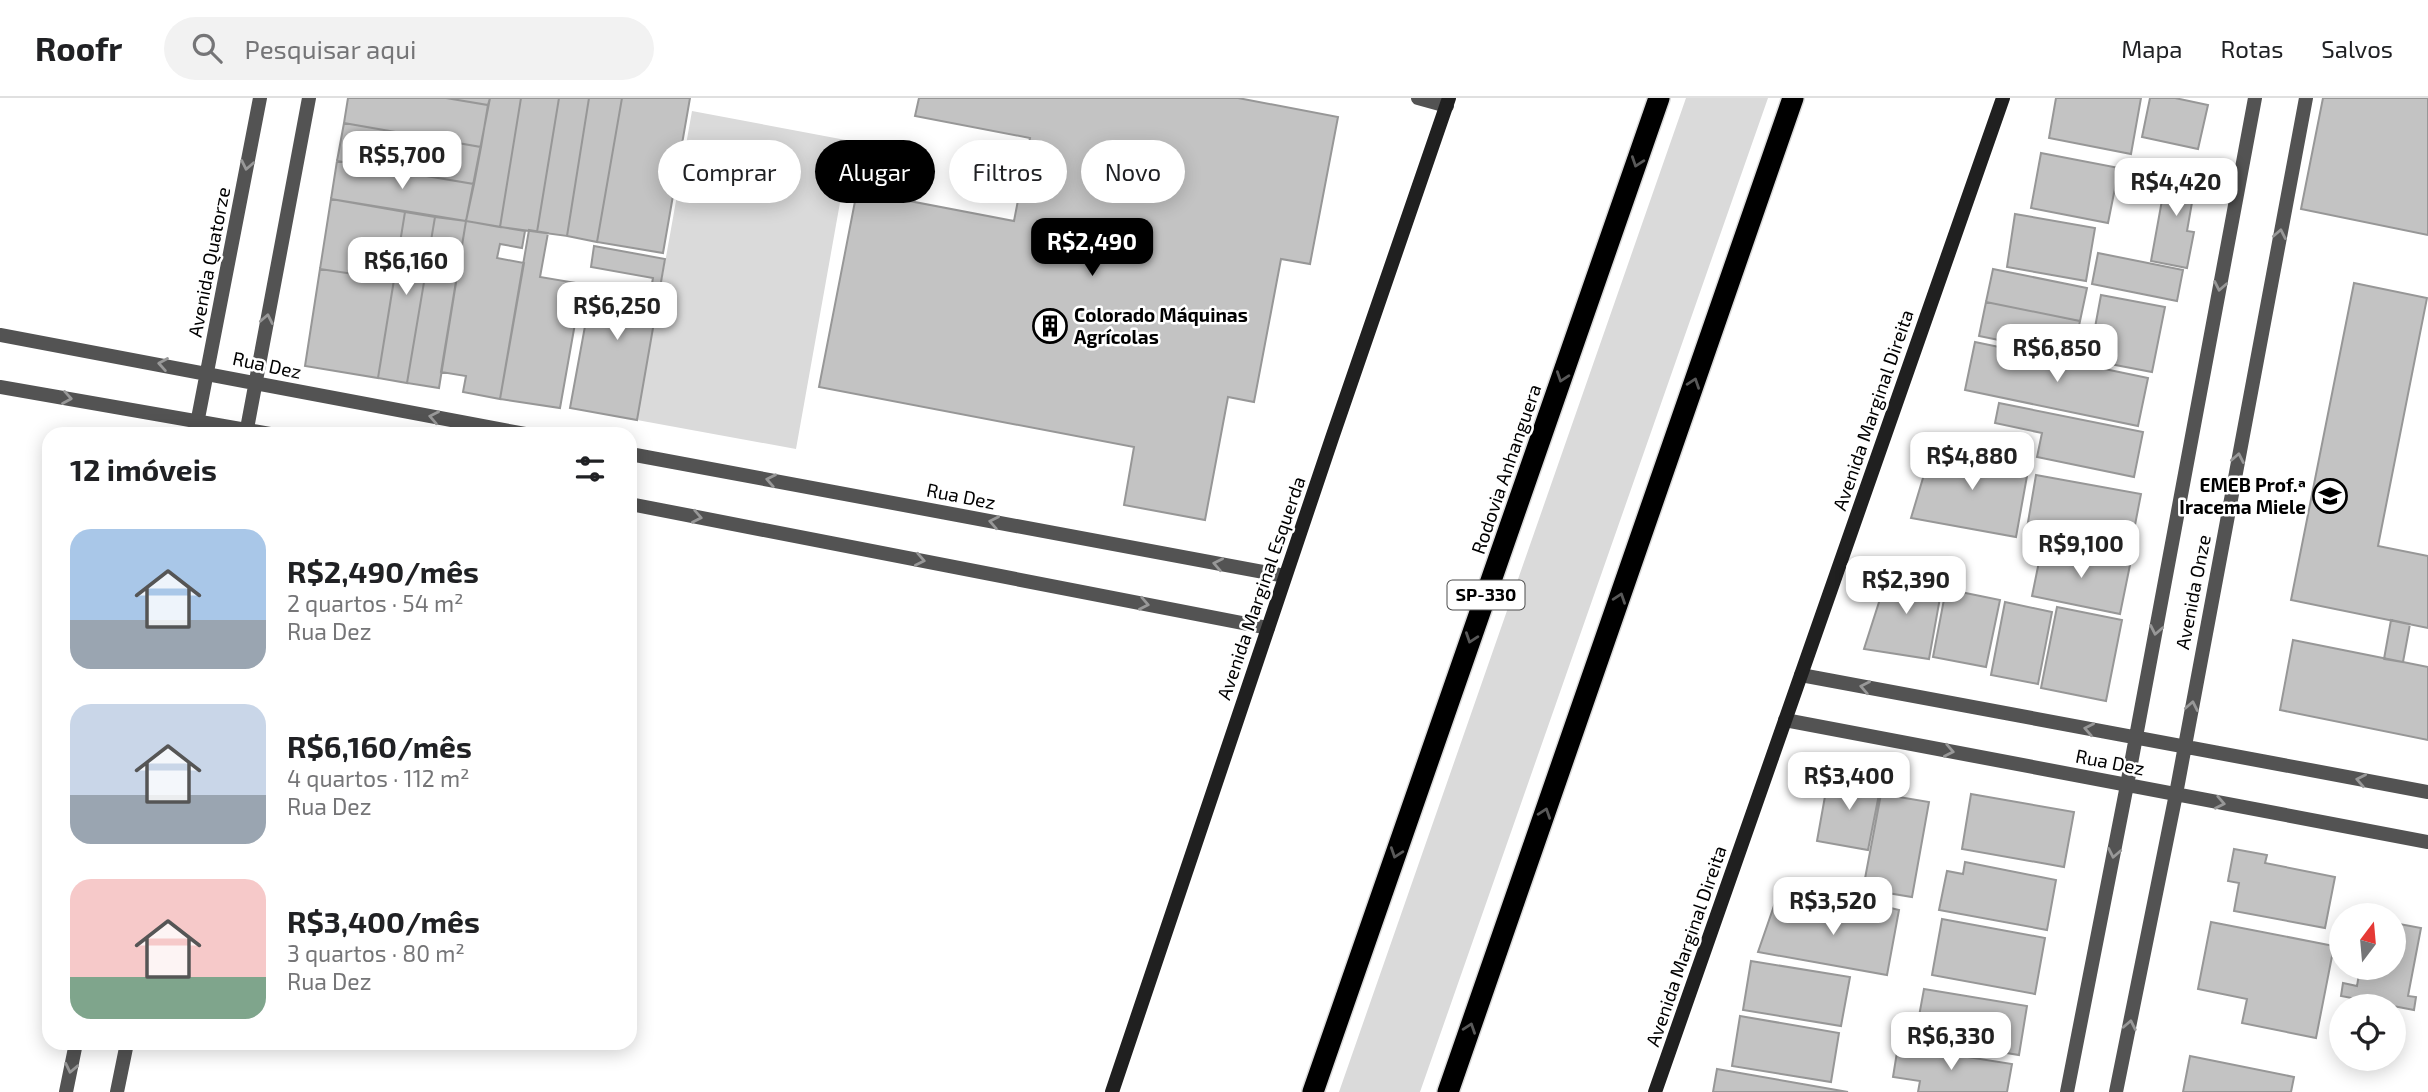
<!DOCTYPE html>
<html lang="pt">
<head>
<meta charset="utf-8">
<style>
	body { margin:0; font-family:"Exo 2",sans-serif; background:#f2f2f2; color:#202124; height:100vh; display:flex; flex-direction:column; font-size:26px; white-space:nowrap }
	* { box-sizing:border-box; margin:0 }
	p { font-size:23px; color:#757577 }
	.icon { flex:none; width:38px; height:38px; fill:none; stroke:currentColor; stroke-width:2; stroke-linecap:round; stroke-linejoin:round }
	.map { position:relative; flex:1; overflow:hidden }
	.details { position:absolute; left:42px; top:329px; width:595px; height:623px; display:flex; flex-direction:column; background:#fff; border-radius:21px; box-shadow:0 4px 18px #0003 }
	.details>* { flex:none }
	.top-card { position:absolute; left:658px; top:42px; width:665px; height:63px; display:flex; gap:14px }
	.needle { width:46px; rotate:16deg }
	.controls { position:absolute; left:2329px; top:805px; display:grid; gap:14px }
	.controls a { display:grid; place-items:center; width:77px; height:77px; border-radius:50%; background:#fff; box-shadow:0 4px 18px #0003; font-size:35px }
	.price { position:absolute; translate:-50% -60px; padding:0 16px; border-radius:14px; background:#fff; color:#222; font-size:23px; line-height:46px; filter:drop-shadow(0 2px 4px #0008) }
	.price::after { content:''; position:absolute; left:50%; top:42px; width:21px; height:16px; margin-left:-10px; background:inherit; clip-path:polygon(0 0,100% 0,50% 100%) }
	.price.selected { background:#000; color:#fff }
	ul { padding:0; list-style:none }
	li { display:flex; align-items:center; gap:21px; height:175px; padding:0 28px }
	li span { display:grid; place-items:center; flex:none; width:196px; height:140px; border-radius:21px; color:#555 }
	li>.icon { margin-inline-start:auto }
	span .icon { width:84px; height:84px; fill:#fffc; stroke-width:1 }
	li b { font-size:30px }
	h2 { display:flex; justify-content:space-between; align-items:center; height:84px; padding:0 28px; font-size:30px }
	.tag { padding:0 24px; border-radius:32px; background:#fff; box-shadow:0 4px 18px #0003; font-size:24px; line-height:63px }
	.tag.selected { background:#000; color:#fff }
	header { display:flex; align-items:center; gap:42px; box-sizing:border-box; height:98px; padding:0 35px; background:#fff; border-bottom:2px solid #e0e0e0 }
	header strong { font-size:33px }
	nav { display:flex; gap:38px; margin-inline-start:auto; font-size:24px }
	.search { width:490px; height:63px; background:#f2f2f2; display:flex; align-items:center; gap:18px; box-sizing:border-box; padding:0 24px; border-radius:38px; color:#757577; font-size:26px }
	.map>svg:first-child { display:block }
	.green { fill:#dadada }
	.building { fill:#c3c3c3; stroke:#979797; stroke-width:2 }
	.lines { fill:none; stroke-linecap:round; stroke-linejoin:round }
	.motorway-casing { stroke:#dbdbdb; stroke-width:24 }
	.service { stroke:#535353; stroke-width:14 }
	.minor { stroke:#535353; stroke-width:14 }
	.secondary { stroke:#202020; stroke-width:14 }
	.motorway { stroke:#000; stroke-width:21 }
	.oneway { stroke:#595959 }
	.oneway2 { stroke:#989898 }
	.labels { text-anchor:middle; stroke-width:5; stroke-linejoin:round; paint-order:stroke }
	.shield { fill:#fff; stroke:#4c4c4c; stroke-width:2 }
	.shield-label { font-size:18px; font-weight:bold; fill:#000 }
	.street-label { font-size:19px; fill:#000; stroke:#fff }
	.poi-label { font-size:19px; font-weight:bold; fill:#000; stroke:#fff; text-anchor:start }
</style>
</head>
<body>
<header>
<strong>Roofr</strong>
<div class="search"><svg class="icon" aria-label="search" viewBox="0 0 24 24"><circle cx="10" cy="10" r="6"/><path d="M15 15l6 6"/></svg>Pesquisar aqui</div>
<nav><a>Mapa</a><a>Rotas</a><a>Salvos</a></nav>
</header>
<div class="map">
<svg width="2428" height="994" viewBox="0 0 2428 994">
	<rect width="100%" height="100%" fill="#fff"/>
	<path class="green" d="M1686,0H1768L1420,994H1339Z
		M692,13L851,43L796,351L637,322Z"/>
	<path class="building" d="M348,0H446L488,7L481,49L344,25Z
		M446,0H490L488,7Z
		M490,0H521L500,129L466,123Z
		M521,0H559L537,134L500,129Z
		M559,0H589L567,138L537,134Z
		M589,0H622L597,144L567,138Z
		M622,0H690L663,155L597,144Z
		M919,0H1238L1338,19L1310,166L1281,161L1254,304L1228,299L1205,422L1124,407L1134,349L819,289L857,93L1014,123L1030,40L915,18Z
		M2056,0H2141L2131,56L2049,40Z
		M2150,0H2175L2208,7L2198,51L2142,39Z
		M2323,0H2428V137L2301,111Z
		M344,25L481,49L474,86L337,63Z
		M2041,55L2119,70L2108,125L2031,110Z
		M337,63L474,86L466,123L331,101Z
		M2168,69L2205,77L2202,95L2194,93L2187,133L2194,134L2187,170L2151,163Z
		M331,101L405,114L394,182L320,171Z
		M405,114L435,119L407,285L378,280Z
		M2015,116L2095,130L2086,183L2007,169Z
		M435,119L466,123L439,290L407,285Z
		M466,123L525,133L522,150L500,146L497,160L524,165L500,301L463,294L466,278L441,274Z
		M529,132L548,135L540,179L582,186L560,310L500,301Z
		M594,148L665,161L637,322L570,310L590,201L647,212L653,180L591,169Z
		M2098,155L2183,172L2177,203L2092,186Z
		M320,171L394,182L378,280L305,268Z
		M1993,171L2087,190L2080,223L1986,204Z
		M2354,185L2427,200L2378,448L2428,458V530L2291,502Z
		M2101,197L2165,209L2152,274L2089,262Z
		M1986,204L2080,223L2073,257L1979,238Z
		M1975,244L2148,280L2138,328L1965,292Z
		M1999,305L2143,334L2134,379L2037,359L2042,335L1995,325Z
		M1932,350L2029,367L2016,439L1911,420Z
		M2036,377L2141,396L2128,463L2091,456L2094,442L2027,430Z
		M2042,449L2130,467L2120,516L2032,498Z
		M1889,473L1943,483L1929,561L1864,551Z
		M1946,491L2000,502L1986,569L1933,559Z
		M2005,504L2052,514L2038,586L1991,577Z
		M2057,509L2122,522L2106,603L2041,590Z
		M2391,522L2410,526L2403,564L2384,561Z
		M2293,542L2428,569V642L2280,612Z
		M1829,676L1881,686L1868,752L1817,743Z
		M1881,696L1929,704L1912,799L1863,791Z
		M1971,696L2074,714L2064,769L1962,751Z
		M2234,751L2267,757L2265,765L2335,779L2325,830L2234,813L2239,785L2228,783Z
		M1965,764L2056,782L2047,832L1939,812L1947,773L1963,776Z
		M1775,805L1866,823L1870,805L1899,812L1887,877L1758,854Z
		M1942,821L2045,840L2035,896L1932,877Z
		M2211,824L2334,848L2316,940L2242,925L2247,901L2198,891Z
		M2394,825L2421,830L2408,898L2416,899L2414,912L2341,898L2343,885L2357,888L2360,870H2394Z
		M1751,863L1850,879L1841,928L1743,912Z
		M1924,891L2027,908L2019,957L1915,940Z
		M1740,918L1839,935L1831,984L1732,968Z
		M1898,948L2012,966L2007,994H1918L1920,983L1893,979Z
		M2190,958L2294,979L2291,994H2183Z
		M1717,971L1848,994H1713Z"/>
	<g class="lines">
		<g class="motorway-casing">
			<path id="motorway" d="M1313,994L1659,0
				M1448,994L1793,0"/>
		</g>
		<path class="service" d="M1418,0L1447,8"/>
		<path class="minor" d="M0,237L525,336
			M0,289L270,336
			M195,336L260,0
			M246,336L309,0
			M630,356L1285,478
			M630,406L1268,530
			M1801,577L2428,694
			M1785,622L2428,744
			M66,994L76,945
			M117,994L127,945
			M2067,994L2127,687L2255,0
			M2116,994L2176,696L2306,0"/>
		<path class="secondary" d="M1112,994L1332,340L1449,0
			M1655,994L2003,0"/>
		<use href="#motorway" class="motorway"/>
	</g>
	<defs><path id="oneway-chevron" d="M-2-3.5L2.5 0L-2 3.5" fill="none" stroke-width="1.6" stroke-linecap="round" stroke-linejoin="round" transform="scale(1.75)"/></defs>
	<g class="oneway">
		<use href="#oneway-chevron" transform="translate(1637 64) rotate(109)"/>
		<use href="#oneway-chevron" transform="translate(1562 279) rotate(109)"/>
		<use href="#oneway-chevron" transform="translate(1694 285) rotate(-71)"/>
		<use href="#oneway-chevron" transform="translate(1620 500) rotate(-71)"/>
		<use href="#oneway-chevron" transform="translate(1471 540) rotate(109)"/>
		<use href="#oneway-chevron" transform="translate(1545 715) rotate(-71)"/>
		<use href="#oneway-chevron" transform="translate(1396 755) rotate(109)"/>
		<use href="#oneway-chevron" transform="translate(1470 930) rotate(-71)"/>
	</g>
	<g class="oneway2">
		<use href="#oneway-chevron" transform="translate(247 67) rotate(101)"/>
		<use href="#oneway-chevron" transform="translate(2280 136) rotate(-79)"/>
		<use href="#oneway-chevron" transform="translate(2220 188) rotate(101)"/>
		<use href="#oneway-chevron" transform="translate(267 221) rotate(-79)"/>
		<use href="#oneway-chevron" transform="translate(163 266) rotate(-170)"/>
		<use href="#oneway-chevron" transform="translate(67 300) rotate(10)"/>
		<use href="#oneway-chevron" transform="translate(434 319) rotate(-169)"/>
		<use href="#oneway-chevron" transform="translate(2238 360) rotate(-79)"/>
		<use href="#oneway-chevron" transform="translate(771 382) rotate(-169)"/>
		<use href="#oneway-chevron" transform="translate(697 419) rotate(11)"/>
		<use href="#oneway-chevron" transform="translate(994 424) rotate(-169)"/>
		<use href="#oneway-chevron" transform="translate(920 462) rotate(11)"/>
		<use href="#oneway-chevron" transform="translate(1218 466) rotate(-169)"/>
		<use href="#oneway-chevron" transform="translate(1144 506) rotate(11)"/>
		<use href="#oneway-chevron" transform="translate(2156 532) rotate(101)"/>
		<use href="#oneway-chevron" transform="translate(1865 589) rotate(-169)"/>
		<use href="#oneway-chevron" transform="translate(2192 608) rotate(-79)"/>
		<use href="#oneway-chevron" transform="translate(2089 631) rotate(-169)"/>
		<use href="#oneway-chevron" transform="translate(1949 653) rotate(11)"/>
		<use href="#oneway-chevron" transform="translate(2361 682) rotate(-169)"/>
		<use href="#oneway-chevron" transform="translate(2220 705) rotate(11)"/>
		<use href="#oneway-chevron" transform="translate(2114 755) rotate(101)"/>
		<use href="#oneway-chevron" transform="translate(2130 927) rotate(-79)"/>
		<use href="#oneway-chevron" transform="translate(71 970) rotate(102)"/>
	</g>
	<defs>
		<g id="building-ring" transform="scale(1.75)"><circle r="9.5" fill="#fff" stroke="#000" stroke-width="1.5"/><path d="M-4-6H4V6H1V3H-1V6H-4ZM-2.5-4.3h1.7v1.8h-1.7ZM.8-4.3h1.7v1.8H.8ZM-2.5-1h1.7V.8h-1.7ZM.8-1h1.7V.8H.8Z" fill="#000"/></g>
		<g id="school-ring" transform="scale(1.75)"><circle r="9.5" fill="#fff" stroke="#000" stroke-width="1.5"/><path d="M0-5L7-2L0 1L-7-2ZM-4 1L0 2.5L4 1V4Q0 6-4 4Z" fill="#000"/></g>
	</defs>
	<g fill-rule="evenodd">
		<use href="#building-ring" x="1050" y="228"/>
		<use href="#school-ring" x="2330" y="398"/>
	</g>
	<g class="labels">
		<rect class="shield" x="1447.5" y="482.5" width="77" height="29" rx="5"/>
		<g class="shield-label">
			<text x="1486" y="503">SP-330</text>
		</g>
		<g class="street-label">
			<text transform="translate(209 164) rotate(-79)" y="7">Avenida Quatorze</text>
			<text transform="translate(267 267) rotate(12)" y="7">Rua Dez</text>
			<text transform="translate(1873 312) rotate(-71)" y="7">Avenida Marginal Direita</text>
			<text transform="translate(1506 371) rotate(-71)" y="7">Rodovia Anhanguera</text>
			<text transform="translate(961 398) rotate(11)" y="7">Rua Dez</text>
			<text transform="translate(1261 490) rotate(-71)" y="7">Avenida Marginal Esquerda</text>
			<text transform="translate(2193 494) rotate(-79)" y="7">Avenida Onze</text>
			<text transform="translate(2110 664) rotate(11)" y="7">Rua Dez</text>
			<text transform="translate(1686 848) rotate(-71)" y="7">Avenida Marginal Direita</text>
		</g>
		<g class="poi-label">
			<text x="1074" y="224">Colorado Máquinas<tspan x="1074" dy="22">Agrícolas</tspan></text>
			<text x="2306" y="394" text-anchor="end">EMEB Prof.ª<tspan x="2306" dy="22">Iracema Miele</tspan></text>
		</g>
	</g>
</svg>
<div class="controls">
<a><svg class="needle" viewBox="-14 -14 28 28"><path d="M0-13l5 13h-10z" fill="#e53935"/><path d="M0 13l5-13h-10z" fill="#757577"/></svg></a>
<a><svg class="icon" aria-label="locate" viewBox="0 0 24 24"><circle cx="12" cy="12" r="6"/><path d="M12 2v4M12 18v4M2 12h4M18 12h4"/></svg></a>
</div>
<b class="price" style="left:402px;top:93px">R$5,700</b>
<b class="price" style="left:2176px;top:120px">R$4,420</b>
<b class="price selected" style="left:1092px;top:180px">R$2,490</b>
<b class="price" style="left:406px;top:199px">R$6,160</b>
<b class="price" style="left:617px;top:244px">R$6,250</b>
<b class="price" style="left:2057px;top:286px">R$6,850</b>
<b class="price" style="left:1972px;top:394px">R$4,880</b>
<b class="price" style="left:2081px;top:482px">R$9,100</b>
<b class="price" style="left:1906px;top:518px">R$2,390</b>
<b class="price" style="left:1849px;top:714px">R$3,400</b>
<b class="price" style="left:1833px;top:839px">R$3,520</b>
<b class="price" style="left:1951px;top:974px">R$6,330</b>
<div class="top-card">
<a class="tag">Comprar</a>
<a class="tag selected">Alugar</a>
<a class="tag">Filtros</a>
<a class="tag">Novo</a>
</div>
<section class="details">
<h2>12 imóveis<svg class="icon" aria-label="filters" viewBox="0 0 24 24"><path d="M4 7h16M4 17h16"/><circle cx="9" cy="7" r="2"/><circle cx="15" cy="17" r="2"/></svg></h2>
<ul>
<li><span style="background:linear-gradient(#a9c7e8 65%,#9aa5b1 0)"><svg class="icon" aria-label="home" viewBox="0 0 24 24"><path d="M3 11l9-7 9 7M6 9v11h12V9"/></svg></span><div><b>R$2,490/mês</b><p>2 quartos · 54 m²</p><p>Rua Dez</p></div></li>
<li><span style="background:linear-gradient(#c9d6e8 65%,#9aa5b1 0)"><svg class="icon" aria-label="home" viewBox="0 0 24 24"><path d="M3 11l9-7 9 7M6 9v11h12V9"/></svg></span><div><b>R$6,160/mês</b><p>4 quartos · 112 m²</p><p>Rua Dez</p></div></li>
<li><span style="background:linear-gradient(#f6c9c9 70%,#7fa58c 0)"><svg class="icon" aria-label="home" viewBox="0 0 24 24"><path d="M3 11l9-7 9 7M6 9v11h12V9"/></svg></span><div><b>R$3,400/mês</b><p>3 quartos · 80 m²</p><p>Rua Dez</p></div></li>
</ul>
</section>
</div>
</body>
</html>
